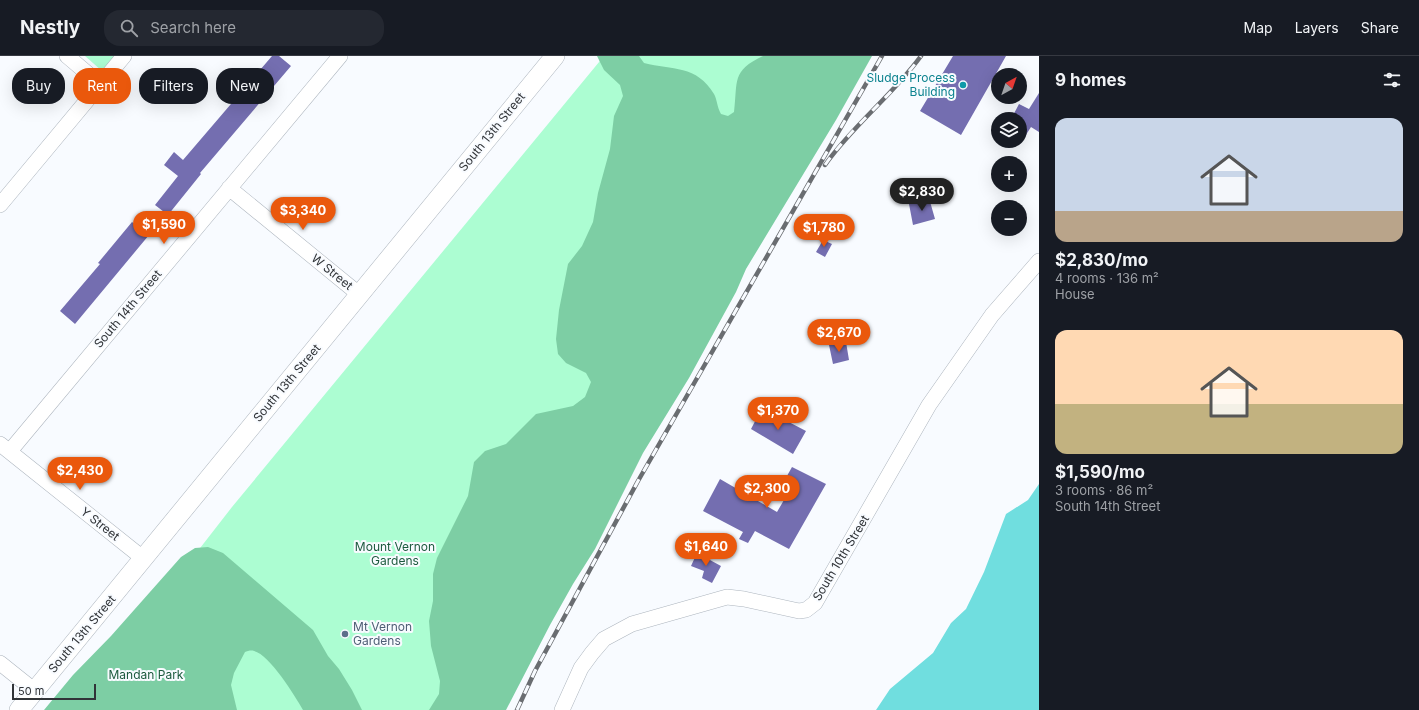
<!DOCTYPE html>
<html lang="en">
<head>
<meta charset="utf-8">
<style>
	body { margin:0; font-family:Inter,sans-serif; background:#242831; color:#f1f3f6; height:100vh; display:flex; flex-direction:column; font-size:15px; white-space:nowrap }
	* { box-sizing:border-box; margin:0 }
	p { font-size:13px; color:#9ea1a6 }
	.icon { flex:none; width:22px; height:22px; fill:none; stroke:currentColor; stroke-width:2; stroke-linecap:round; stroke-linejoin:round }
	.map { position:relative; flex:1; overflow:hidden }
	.side { display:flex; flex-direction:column; background:#171b24; width:380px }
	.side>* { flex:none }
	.guide { position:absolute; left:12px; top:12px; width:380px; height:36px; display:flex; gap:8px }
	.needle { width:26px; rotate:40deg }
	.fabs { position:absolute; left:991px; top:12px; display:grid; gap:8px }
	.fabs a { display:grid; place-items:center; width:36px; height:36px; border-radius:50%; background:#171b24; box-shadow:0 4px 16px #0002; font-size:20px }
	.scale { position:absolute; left:12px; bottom:10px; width:84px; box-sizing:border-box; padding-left:4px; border:2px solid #313438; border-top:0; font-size:11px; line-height:14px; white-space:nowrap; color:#313438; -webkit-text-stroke:3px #f8fbff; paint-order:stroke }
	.price { position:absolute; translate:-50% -34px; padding:0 9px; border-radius:14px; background:#ea580c; color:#fff; font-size:13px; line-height:26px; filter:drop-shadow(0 1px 2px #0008) }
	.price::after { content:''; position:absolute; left:50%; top:24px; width:12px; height:9px; margin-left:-6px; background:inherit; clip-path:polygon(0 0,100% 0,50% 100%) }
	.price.current { background:#222; color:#fff }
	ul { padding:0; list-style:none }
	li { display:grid; align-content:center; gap:8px; height:212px; padding:0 16px }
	li span { display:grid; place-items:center; height:124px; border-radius:12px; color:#555 }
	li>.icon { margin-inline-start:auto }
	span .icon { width:72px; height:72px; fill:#fffc; stroke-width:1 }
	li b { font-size:17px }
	h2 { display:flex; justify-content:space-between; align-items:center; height:48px; padding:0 16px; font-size:17px }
	.tag { padding:0 14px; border-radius:16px; background:#171b24; box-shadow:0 4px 16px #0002; font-size:14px; line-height:36px }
	.tag.current { background:#ea580c; color:#fff }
	header { display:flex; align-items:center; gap:24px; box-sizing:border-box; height:56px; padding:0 20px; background:#171b24; border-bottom:1px solid #363941 }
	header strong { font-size:19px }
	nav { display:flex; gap:22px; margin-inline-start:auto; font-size:14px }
	.search { width:280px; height:36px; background:#242831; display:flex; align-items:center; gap:10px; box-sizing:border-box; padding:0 14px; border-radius:16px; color:#9ea1a6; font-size:15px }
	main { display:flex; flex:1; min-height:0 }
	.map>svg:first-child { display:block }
	.green { fill:#acfdd2 }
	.forest { fill:#7dcea4 }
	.water { fill:#70dedf }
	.building { fill:#746eb0 }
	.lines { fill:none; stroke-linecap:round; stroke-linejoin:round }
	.minor-casing { stroke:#adb5be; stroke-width:16 }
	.major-casing { stroke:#adb5be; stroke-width:20 }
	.minor { stroke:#fff; stroke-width:15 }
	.major { stroke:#fff; stroke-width:19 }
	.rail-casing { stroke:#6a6d71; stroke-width:4.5 }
	.rail { stroke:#f8fbff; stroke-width:3; stroke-dasharray:9; stroke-linecap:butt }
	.culture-dot { fill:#0f9aa8; stroke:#f8fbff; stroke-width:1.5 }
	.service-dot { fill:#5c6f8a; stroke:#f8fbff; stroke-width:1.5 }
	.labels { text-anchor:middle; stroke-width:4; stroke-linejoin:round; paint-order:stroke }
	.culture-label { font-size:12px; fill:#0d838f; stroke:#f8fbff; text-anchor:end }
	.street-label { font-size:12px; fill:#313438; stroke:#f8fbff }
	.park-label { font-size:12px; fill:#1c5a3e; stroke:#f8fbff }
	.service-label { font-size:12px; fill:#4e5e75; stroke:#f8fbff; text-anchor:start }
</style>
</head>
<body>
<header>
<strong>Nestly</strong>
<div class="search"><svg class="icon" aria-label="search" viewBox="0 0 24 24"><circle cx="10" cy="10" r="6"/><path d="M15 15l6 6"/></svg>Search here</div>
<nav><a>Map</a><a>Layers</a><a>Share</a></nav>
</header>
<main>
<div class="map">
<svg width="1039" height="654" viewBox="0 0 1039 654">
	<rect width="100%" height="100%" fill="#f8fbff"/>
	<path class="green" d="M85,0H115L102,15Z
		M604,0H857L492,654H71L141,568L232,451Z"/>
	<path class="forest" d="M597,0H639L644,7C672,14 697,9 714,38C717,43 717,51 721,58L728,60L734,56C738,25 731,15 763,0H872L836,64L746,213L736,236L689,322L643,397L595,493L573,528L550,569L506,654H429L439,638L440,625L431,590L429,565L433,545V518L437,502L468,440L474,406L485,395L506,388L536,358L573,350L585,341L591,326L586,317L566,307L558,298L556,283L559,254L568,208L582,190L593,166L598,137L610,93L614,60L623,40L620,29L604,14Z
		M208,491L223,497L313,574L328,600L339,613L352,634L362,654H303C295,640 270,599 254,595C252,594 247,595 245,596L234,617L231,629L237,654H44L73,619L111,580L181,501L195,492Z"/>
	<path class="water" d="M1039,428V654H876L890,633L933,597L951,567L966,553L984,516L1006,458L1028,444Z"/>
	<path class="building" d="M272,0H279L291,10L200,117L201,118L168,159L155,149L178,120L164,109L174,96L183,104Z
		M953,0H1006L961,79L920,55Z
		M1039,37V76L1031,71L1020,88V63H1011L1019,48L1029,53Z
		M929,142L935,163L913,169L909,148Z
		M132,166L149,179L75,268L60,255L100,208L98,207Z
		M823,184L832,188L825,201L816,196Z
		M846,286L849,304L833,308L829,289Z
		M762,352L806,375L793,398L751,373Z
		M792,411L826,428L789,493L755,475L748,487L739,483L743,476L703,455L720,423L777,456L791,432L783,427Z
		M697,497L721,510L712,527L702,522L704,515L691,510Z"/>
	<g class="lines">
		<g class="minor-casing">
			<path id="minor" d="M67,0L100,28
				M229,132L360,239
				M0,149L124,0
				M0,388L144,503
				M10,395L340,0
				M0,607L35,635
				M562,654L581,612L592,597L604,583L632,568L727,541L744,543L799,555L806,554L815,547L929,349L992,259L1039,205"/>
		</g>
		<g class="major-casing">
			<path id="major" d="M19,654L555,0"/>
		</g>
		<use href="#minor" class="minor"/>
		<use href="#major" class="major"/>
		<g class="rail-casing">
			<path id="rail" d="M825,109C853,69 892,40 921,0
				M517,654L535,615L638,425L882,0"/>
		</g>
		<use href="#rail" class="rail"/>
	</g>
	<circle class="culture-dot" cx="963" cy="29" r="4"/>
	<circle class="service-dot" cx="345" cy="578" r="4"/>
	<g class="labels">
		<g class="culture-label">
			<text x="955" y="26">Sludge Process<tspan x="955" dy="14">Building</tspan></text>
		</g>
		<g class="street-label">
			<text transform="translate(492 76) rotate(-51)" y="4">South 13th Street</text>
			<text transform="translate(332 216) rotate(39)" y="4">W Street</text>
			<text transform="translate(128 253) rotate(-50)" y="4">South 14th Street</text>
			<text transform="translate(287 327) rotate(-50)" y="4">South 13th Street</text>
			<text transform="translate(100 468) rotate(38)" y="4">Y Street</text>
			<text transform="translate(841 502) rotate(-59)" y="4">South 10th Street</text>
			<text transform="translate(82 578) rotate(-50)" y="4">South 13th Street</text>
		</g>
		<g class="park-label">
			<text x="395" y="495">Mount Vernon<tspan x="395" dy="14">Gardens</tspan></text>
			<text x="146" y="623">Mandan Park</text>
		</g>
		<g class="service-label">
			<text x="353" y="575">Mt Vernon<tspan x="353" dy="14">Gardens</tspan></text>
		</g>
	</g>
</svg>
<div class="fabs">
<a><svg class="needle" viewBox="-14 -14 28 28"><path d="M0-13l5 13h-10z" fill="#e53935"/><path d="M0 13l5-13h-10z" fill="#9ea1a6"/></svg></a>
<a><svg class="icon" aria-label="layers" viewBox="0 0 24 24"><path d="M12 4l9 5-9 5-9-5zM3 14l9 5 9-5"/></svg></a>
<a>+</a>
<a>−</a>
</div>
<div class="scale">50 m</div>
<b class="price current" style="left:922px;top:156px">$2,830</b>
<b class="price" style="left:303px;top:175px">$3,340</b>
<b class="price" style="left:164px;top:189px">$1,590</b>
<b class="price" style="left:824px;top:192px">$1,780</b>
<b class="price" style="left:839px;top:297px">$2,670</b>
<b class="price" style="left:778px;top:375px">$1,370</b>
<b class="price" style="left:80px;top:435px">$2,430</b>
<b class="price" style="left:767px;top:453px">$2,300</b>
<b class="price" style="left:706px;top:511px">$1,640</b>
<div class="guide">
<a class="tag">Buy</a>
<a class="tag current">Rent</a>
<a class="tag">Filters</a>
<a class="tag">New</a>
</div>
</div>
<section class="side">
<h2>9 homes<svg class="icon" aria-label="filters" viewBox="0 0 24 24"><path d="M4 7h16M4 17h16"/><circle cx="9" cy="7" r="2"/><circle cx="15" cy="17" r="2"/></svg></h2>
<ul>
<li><span style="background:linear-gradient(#c9d6e8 75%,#b9a48a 0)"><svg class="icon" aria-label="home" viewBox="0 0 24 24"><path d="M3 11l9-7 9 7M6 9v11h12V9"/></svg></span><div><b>$2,830/mo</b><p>4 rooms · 136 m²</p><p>House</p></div></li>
<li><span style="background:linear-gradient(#ffd9b3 60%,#c2b280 0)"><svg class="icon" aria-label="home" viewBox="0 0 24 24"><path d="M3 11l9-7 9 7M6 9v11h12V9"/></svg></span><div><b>$1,590/mo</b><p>3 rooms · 86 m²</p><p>South 14th Street</p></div></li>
</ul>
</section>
</main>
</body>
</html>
